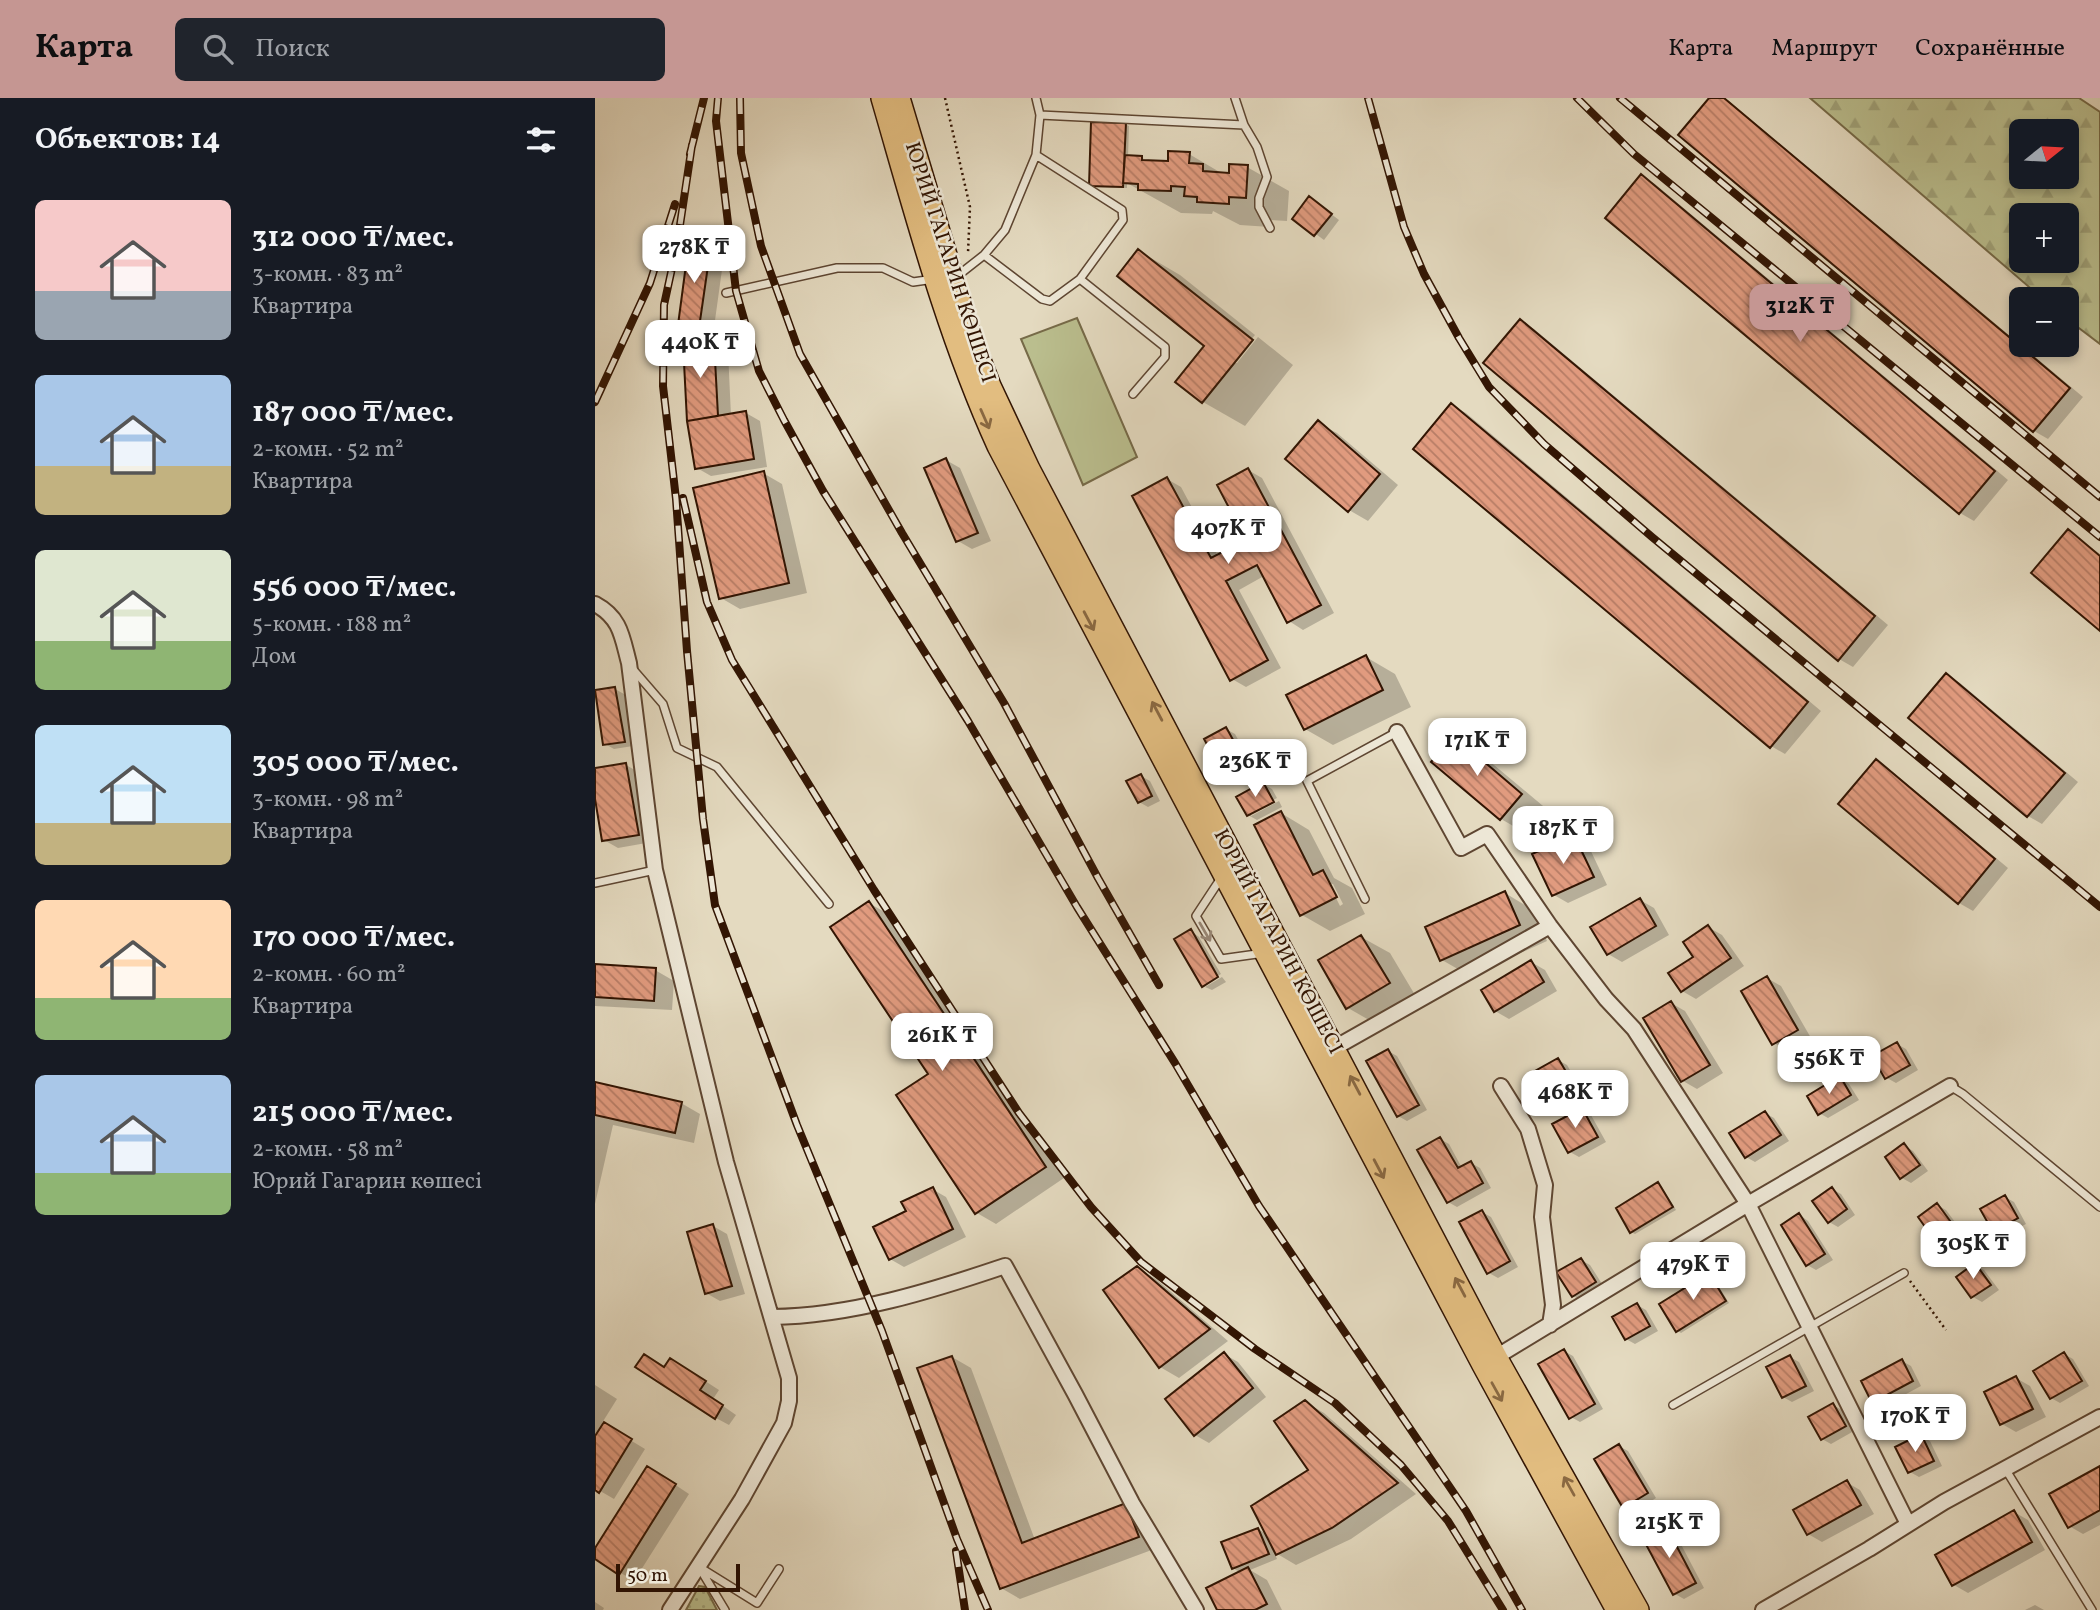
<!DOCTYPE html>
<html lang="ru">
<head>
<meta charset="utf-8">
<style>
	body { margin:0; font-family:Vollkorn,serif; background:#20242c; color:#f1f3f6; height:100vh; display:flex; flex-direction:column; font-size:26px; white-space:nowrap }
	* { box-sizing:border-box; margin:0 }
	p { font-size:23px; color:#9ea1a6 }
	.icon { flex:none; width:38px; height:38px; fill:none; stroke:currentColor; stroke-width:2; stroke-linecap:round; stroke-linejoin:round }
	.map { position:relative; flex:1; overflow:hidden }
	.sheet { display:flex; flex-direction:column; background:#171b24; width:595px }
	.sheet>* { flex:none }
	.needle { width:46px; rotate:72deg }
	.controls { position:absolute; left:1414px; top:21px; display:grid; gap:14px }
	.controls a { display:grid; place-items:center; width:70px; height:70px; border-radius:10px; background:#171b24; box-shadow:0 4px 10px #0003; font-size:35px }
	.scale { position:absolute; left:21px; bottom:18px; width:124px; box-sizing:border-box; padding-left:7px; border:4px solid #321503; border-top:0; font-size:19px; line-height:24px; white-space:nowrap; color:#321503; -webkit-text-stroke:5px #ede7d6; paint-order:stroke }
	.price { position:absolute; translate:-50% -60px; padding:0 16px; border-radius:14px; background:#fff; color:#222; font-size:23px; line-height:46px; filter:drop-shadow(0 2px 4px #0008) }
	.price::after { content:''; position:absolute; left:50%; top:42px; width:21px; height:16px; margin-left:-10px; background:inherit; clip-path:polygon(0 0,100% 0,50% 100%) }
	.price.current { background:#c59692; color:#111 }
	ul { padding:0; list-style:none }
	li { display:flex; align-items:center; gap:21px; height:175px; padding:0 35px }
	li span { display:grid; place-items:center; flex:none; width:196px; height:140px; border-radius:10px; color:#555 }
	li>.icon { margin-inline-start:auto }
	span .icon { width:84px; height:84px; fill:#fffc; stroke-width:1 }
	li b { font-size:30px }
	h2 { display:flex; justify-content:space-between; align-items:center; height:84px; padding:0 35px; font-size:30px }
	header { display:flex; align-items:center; gap:42px; box-sizing:border-box; height:98px; padding:0 35px; background:#c59692; color:#111 }
	header strong { font-size:33px }
	nav { display:flex; gap:38px; margin-inline-start:auto; font-size:24px }
	.search { width:490px; height:63px; background:#20242c; display:flex; align-items:center; gap:18px; box-sizing:border-box; padding:0 24px; border-radius:10px; color:#9ea1a6; font-size:26px }
	main { display:flex; flex:1; min-height:0 }
	.map>svg:first-child { display:block }
	.grass { fill:url(#grass-dots); stroke:#766a48; stroke-width:2 }
	.forest { fill:url(#forest-firs); stroke:#766a48; stroke-width:2; fill-rule:evenodd }
	.pitch { fill:#babe8e; stroke:#766a48; stroke-width:2 }
	.shadow { fill:#0003; fill-rule:evenodd }
	.building { fill:url(#building-back-hatch); stroke:#321503; stroke-width:2 }
	.lines { fill:none; stroke-linecap:round; stroke-linejoin:round }
	.lane-casing { stroke:#5e4632; stroke-width:10 }
	.street-casing { stroke:#5e4632; stroke-width:18 }
	.primary-casing { stroke:#321503; stroke-width:24 }
	.path { stroke:#321503; stroke-width:2.5; stroke-dasharray:2 3.5; stroke-linecap:butt }
	.lane { stroke:#ede7d6; stroke-width:7 }
	.street { stroke:#ede7d6; stroke-width:14 }
	.primary { stroke:#e2bd80; stroke-width:21 }
	.rail-casing { stroke:#321503; stroke-width:8 }
	.rail { stroke:#ede7d6; stroke-width:5; stroke-dasharray:16; stroke-linecap:butt }
	.oneway { stroke:#8a6942 }
	.oneway2 { stroke:#987 }
	.labels { text-anchor:middle; stroke-width:5; stroke-linejoin:round; paint-order:stroke }
	.street-label { font-size:21px; fill:#321503; stroke:#ede7d6 }
</style>
</head>
<body>
<header>
<strong>Карта</strong>
<div class="search"><svg class="icon" aria-label="search" viewBox="0 0 24 24"><circle cx="10" cy="10" r="6"/><path d="M15 15l6 6"/></svg>Поиск</div>
<nav><a>Карта</a><a>Маршрут</a><a>Сохранённые</a></nav>
</header>
<main>
<section class="sheet">
<h2>Объектов: 14<svg class="icon" aria-label="filters" viewBox="0 0 24 24"><path d="M4 7h16M4 17h16"/><circle cx="9" cy="7" r="2"/><circle cx="15" cy="17" r="2"/></svg></h2>
<ul>
<li><span style="background:linear-gradient(#f6c9c9 65%,#9aa5b1 0)"><svg class="icon" aria-label="home" viewBox="0 0 24 24"><path d="M3 11l9-7 9 7M6 9v11h12V9"/></svg></span><div><b>312 000 ₸/мес.</b><p>3-комн. · 83 m²</p><p>Квартира</p></div></li>
<li><span style="background:linear-gradient(#a9c7e8 65%,#c2b280 0)"><svg class="icon" aria-label="home" viewBox="0 0 24 24"><path d="M3 11l9-7 9 7M6 9v11h12V9"/></svg></span><div><b>187 000 ₸/мес.</b><p>2-комн. · 52 m²</p><p>Квартира</p></div></li>
<li><span style="background:linear-gradient(#dfe7d0 65%,#8fb573 0)"><svg class="icon" aria-label="home" viewBox="0 0 24 24"><path d="M3 11l9-7 9 7M6 9v11h12V9"/></svg></span><div><b>556 000 ₸/мес.</b><p>5-комн. · 188 m²</p><p>Дом</p></div></li>
<li><span style="background:linear-gradient(#bfe0f5 70%,#c2b280 0)"><svg class="icon" aria-label="home" viewBox="0 0 24 24"><path d="M3 11l9-7 9 7M6 9v11h12V9"/></svg></span><div><b>305 000 ₸/мес.</b><p>3-комн. · 98 m²</p><p>Квартира</p></div></li>
<li><span style="background:linear-gradient(#ffd9b3 70%,#8fb573 0)"><svg class="icon" aria-label="home" viewBox="0 0 24 24"><path d="M3 11l9-7 9 7M6 9v11h12V9"/></svg></span><div><b>170 000 ₸/мес.</b><p>2-комн. · 60 m²</p><p>Квартира</p></div></li>
<li><span style="background:linear-gradient(#a9c7e8 70%,#8fb573 0)"><svg class="icon" aria-label="home" viewBox="0 0 24 24"><path d="M3 11l9-7 9 7M6 9v11h12V9"/></svg></span><div><b>215 000 ₸/мес.</b><p>2-комн. · 58 m²</p><p>Юрий Гагарин көшесі</p></div></li>
</ul>
</section>
<div class="map">
<svg width="1505" height="1512" viewBox="0 0 1505 1512">
	<defs>
		<pattern id="grass-dots" width="8" height="8" patternUnits="userSpaceOnUse" patternTransform="scale(1.75)"><rect width="8" height="8" fill="#babe8e"/><path d="M2 2h.1M6 6h.1" fill="none" stroke="#a0a279" stroke-width="1.8" stroke-linecap="round"/></pattern>
		<pattern id="forest-firs" width="22" height="20" patternUnits="userSpaceOnUse" patternTransform="scale(1.75)"><rect width="22" height="20" fill="#babe8e"/><path d="M5 1l3.5 6h-7zM16 11l3.5 6h-7z" fill="#a0a279"/></pattern>
		<pattern id="building-back-hatch" width="6" height="6" patternUnits="userSpaceOnUse" patternTransform="scale(1.75)"><rect width="6" height="6" fill="#e19b7f"/><path d="M-1 5l2 2M0 0l6 6M5-1l2 2" fill="none" stroke="#b77d66"/></pattern>
	</defs>
	<rect width="100%" height="100%" fill="#e4dac0"/>
	<filter id="stains"><feTurbulence type="fractalNoise" baseFrequency=".00286" numOctaves="4"/><feColorMatrix values="0 0 0 0 .2 0 0 0 0 .09 0 0 0 0 .02 0 0 0 .5 -.17"/></filter>
	<radialGradient id="worn" r=".72"><stop offset=".6" stop-color="#630" stop-opacity="0"/><stop offset="1" stop-color="#630" stop-opacity=".3"/></radialGradient>
	<path class="grass" d="M104,1488L110,1489L122,1512H91Z"/>
	<path class="forest" d="M1215,0H1484L1505,14V246L1472,221V201H1448ZM1426,33H1472V79H1426ZM1426,117H1472V163H1426Z"/>
	<path class="pitch" d="M482,220L542,359L488,387L426,241Z"/>
	<path class="shadow" d="M1116,0H1129L1134,3L1488,299L1453,341L1439,333L1085,37Z
		M530,26L534,28L533,59L547,60L554,64L575,65L594,56L628,76H635L652,69L694,93L692,123L675,122V129L645,127L618,113L617,116L586,115L532,85V90L500,89L496,87Z
		M1046,78L1060,86L1413,382L1379,423L1365,415L1012,119Z
		M723,106L744,122L729,142L699,120Z
		M115,149L129,157L118,237L99,234L85,226Z
		M544,153L585,177L660,237L637,265H642L663,239L698,267L650,328L608,304L583,284L612,248Z
		M925,223L939,231L1293,527L1258,569L1244,561Z
		M119,245L133,253L136,318L151,315L165,323L172,369L116,378L102,370Z
		M857,307L871,315L1226,613L1190,656L1176,648Z
		M723,325L742,335L803,387L773,423L754,412Z
		M351,362L365,370L396,443L377,451L363,443Z
		M653,372L667,380L739,515L708,532L694,523L669,478L644,492L686,570L651,589L637,581L572,381L586,389L623,458L653,442Z
		M168,375L187,386L212,495L145,511L126,500Z
		M1473,433L1505,456V531Z
		M771,559L800,576L816,609L738,647L710,631Z
		M1351,577L1365,585L1483,684L1447,726L1433,718L1316,619Z
		M20,591L29,596L38,648L19,651L10,646Z
		M631,631L640,636L662,676L642,687L633,682Z
		M859,640L887,657L954,713L934,737L906,721Z
		M1281,664L1295,672L1413,770L1378,813L1364,805Z
		M31,667L45,675L57,744L23,750L9,742L0,691V672Z
		M546,678L555,683L565,703L553,709L544,704Z
		M668,686L677,691L682,700L656,714V718L684,703L687,709L662,722L653,717Z
		M686,715L714,732L739,780L757,790L770,816L735,833L707,817ZM734,786H738L748,806L745,808Z
		M979,739L993,747L1012,787L973,805L959,797Z
		M910,795L938,812L952,843L875,878L847,862Z
		M1045,802L1059,810L1074,837L1027,864L1013,856Z
		M274,805L293,816L469,1080L401,1126L382,1115L304,998L335,977Z
		M1113,829L1127,837L1149,868L1101,901L1087,893Z
		M596,833L604,839L626,876L610,885V889L608,887Z
		M766,839L795,855L823,902L781,926L753,910L725,863Z
		M936,864L950,872L962,893L914,921L900,913Z
		M0,868L60,872L79,883L77,912L0,908Z
		M627,879L631,884L617,892L610,889Z
		M1172,880L1186,888L1216,940L1193,953L1179,945Z
		M1076,905L1090,913L1128,975L1102,991L1088,983Z
		M1302,946L1311,951L1323,972L1301,985L1292,980Z
		M793,953L802,958L832,1012L812,1023L803,1018Z
		M963,962L972,967L988,994L959,1010L951,1005Z
		M1245,980L1254,986L1264,1002L1233,1020L1224,1015Z
		M0,986L86,1005L105,1016L99,1045L18,1027L0,1106Z
		M987,1012L996,1017L1011,1044L984,1059L975,1054Z
		M1170,1015L1179,1020L1194,1043L1160,1064L1151,1059Z
		M845,1041L854,1046L867,1070L876,1065L885,1070L896,1090L862,1109L853,1104Z
		M1309,1047L1318,1053L1333,1073L1316,1085L1307,1080Z
		M1063,1086L1067,1089L1081,1112L1040,1136L1036,1134Z
		M337,1091L351,1099L371,1139L309,1169L295,1161L313,1114Z
		M1237,1091L1246,1096L1260,1117L1243,1129L1234,1124Z
		M1410,1099L1419,1104L1431,1126L1408,1138L1399,1133Z
		M1342,1107L1351,1112L1366,1132L1348,1144L1339,1139L1325,1119Z
		M887,1114L896,1119L923,1169L903,1180L894,1175Z
		M1205,1117L1213,1123L1238,1162L1221,1172L1212,1167Z
		M118,1128L132,1136L150,1196L125,1203L111,1195Z
		M986,1162L995,1167L1009,1189L987,1203L978,1198Z
		M1380,1167L1389,1172L1404,1192L1387,1204L1378,1199L1363,1179Z
		M542,1170L561,1181L633,1243L584,1280L565,1269Z
		M1114,1177L1118,1179L1134,1205L1086,1235L1083,1233Z
		M1042,1207L1051,1212L1063,1233L1040,1246L1031,1241Z
		M969,1253L978,1258L1008,1311L985,1324L976,1319Z
		M629,1256L643,1264L671,1299L614,1345L600,1337Z
		M1469,1256L1478,1261L1494,1288L1465,1305L1456,1300Z
		M357,1259L376,1270L440,1442L531,1407L562,1450L425,1501L406,1490Z
		M1195,1259L1204,1264L1219,1293L1197,1304L1188,1299Z
		M1307,1263L1316,1268L1326,1288L1287,1309L1278,1303Z
		M70,1270H90L124,1292L118,1301L141,1317L134,1327L121,1320Z
		M1421,1280L1435,1288L1451,1319L1421,1334L1407,1326Z
		M0,1287L22,1301L7,1325L50,1351L19,1401L0,1390Z
		M710,1304L729,1315L821,1396L756,1441L701,1467L679,1454L682,1461L655,1472L672,1482L687,1512H624L646,1475L638,1470L663,1431L673,1437L716,1372Z
		M1238,1307L1247,1312L1259,1333L1236,1346L1227,1341Z
		M1326,1338L1335,1343L1347,1368L1324,1379L1315,1374Z
		M1024,1348L1033,1353L1061,1400L1038,1414L1029,1408Z
		M1505,1370V1427L1488,1436L1474,1428Z
		M67,1378L94,1396L39,1483L0,1459V1453Z
		M1251,1384L1265,1392L1279,1416L1227,1444L1213,1436Z
		M1419,1414L1433,1422L1450,1452L1373,1495L1359,1487Z
		M1070,1428L1079,1433L1109,1490L1089,1501L1080,1496Z
		M0,1504L9,1510L8,1512H0Z
		M1440,1507L1449,1512H1430Z"/>
	<path class="building" d="M1114,0H1129L1475,290L1438,334L1083,37Z
		M496,24L531,25L528,89L494,88Z
		M573,53L595,54L594,65L608,66V73L634,75V66L653,67L651,100L634,99V106L602,104V99L589,98L590,89L576,88V93L543,92V86L528,85L530,57L547,58V62L573,63Z
		M1046,76L1400,373L1364,416L1010,120Z
		M714,98L737,116L719,138L697,121Z
		M94,144L116,147L104,230L83,227Z
		M543,151L658,242L607,305L580,284L609,248L522,178Z
		M925,221L1280,518L1243,563L888,265Z
		M119,243L123,318L92,323L88,245Z
		M856,305L1213,604L1175,650L818,351Z
		M151,313L159,361L100,371L92,323Z
		M723,322L785,376L753,414L690,361Z
		M351,360L383,435L361,444L329,370Z
		M653,370L726,507L692,525L662,467L631,483L673,562L635,583L537,398L572,379L616,460L651,442L622,387Z
		M169,373L194,485L124,501L98,390Z
		M1473,431L1505,458V533L1436,475Z
		M771,557L788,592L709,632L691,597Z
		M1351,575L1470,675L1432,719L1313,620Z
		M20,589L30,644L8,647L0,592Z
		M631,629L654,671L632,684L609,641Z
		M859,638L927,696L905,722L836,664Z
		M1281,661L1400,761L1363,806L1243,706Z
		M31,665L44,737L7,743L0,701V670Z
		M546,676L557,698L543,705L531,683Z
		M668,684L679,704L652,718L641,699Z
		M686,713L718,777L728,772L742,799L705,818L659,727Z
		M979,737L999,779L957,798L937,756Z
		M910,793L925,827L845,863L830,829Z
		M1045,800L1061,828L1012,857L995,829Z
		M274,803L451,1069L380,1116L301,997L333,976L235,829Z
		M1113,827L1136,860L1086,894L1073,875L1098,859L1088,844Z
		M596,831L623,879L607,889L579,841Z
		M766,837L795,885L751,911L723,862Z
		M936,862L949,884L899,914L886,892Z
		M0,866L61,870L59,903L0,899Z
		M1172,878L1203,932L1177,947L1146,893Z
		M1076,903L1115,967L1086,984L1048,920Z
		M1302,944L1315,967L1290,981L1277,958Z
		M793,951L824,1007L802,1019L771,963Z
		M963,960L980,989L949,1006L933,977Z
		M1245,978L1256,997L1223,1017L1212,998Z
		M0,984L87,1004L80,1035L0,1017Z
		M987,1010L1003,1039L973,1055L957,1026Z
		M1170,1013L1186,1037L1150,1060L1134,1035Z
		M845,1039L863,1070L876,1063L888,1085L852,1105L822,1052Z
		M1309,1045L1325,1067L1305,1081L1290,1059Z
		M1063,1084L1078,1109L1035,1135L1021,1110Z
		M338,1089L358,1131L294,1162L278,1129L311,1113L306,1104Z
		M1237,1089L1252,1111L1233,1125L1217,1103Z
		M1410,1097L1423,1120L1398,1134L1385,1111Z
		M1342,1105L1358,1127L1338,1140L1323,1119Z
		M887,1112L915,1163L892,1176L864,1124Z
		M1204,1115L1230,1156L1211,1168L1186,1127Z
		M118,1126L137,1188L110,1196L92,1134Z
		M986,1160L1001,1184L977,1199L961,1174Z
		M1380,1165L1396,1187L1376,1200L1361,1179Z
		M542,1168L615,1231L564,1270L508,1192Z
		M1114,1175L1131,1203L1081,1234L1064,1206Z
		M1042,1205L1055,1228L1030,1242L1017,1219Z
		M969,1251L1000,1306L974,1321L943,1266Z
		M629,1254L658,1290L599,1338L570,1301Z
		M1469,1254L1487,1283L1455,1301L1438,1273Z
		M49,1256L69,1269L75,1260L111,1283L105,1292L128,1307L120,1321L40,1269Z
		M1195,1257L1211,1288L1187,1300L1171,1269Z
		M357,1258L427,1445L531,1405L544,1439L405,1491L322,1270Z
		M1307,1261L1318,1283L1277,1305L1266,1283Z
		M1421,1278L1438,1311L1405,1327L1389,1294Z
		M710,1302L803,1385L737,1430L681,1457L656,1408L713,1372L679,1323Z
		M1238,1305L1251,1328L1226,1342L1213,1319Z
		M9,1324L37,1341L4,1395L0,1392V1338Z
		M1326,1336L1339,1363L1313,1375L1300,1349Z
		M1024,1346L1053,1395L1028,1410L999,1361Z
		M52,1368L81,1386L24,1477L0,1461V1450Z
		M1505,1368V1412L1473,1430L1454,1396Z
		M1252,1382L1266,1407L1212,1437L1198,1412Z
		M1419,1412L1437,1444L1357,1488L1340,1457Z
		M1070,1426L1101,1485L1078,1497L1047,1439Z
		M663,1430L674,1456L637,1471L626,1444Z
		M653,1469L672,1506L660,1512H622L611,1490Z"/>
	<g class="lines">
		<g class="lane-casing">
			<path id="lane" d="M640,0L649,27L662,49L672,79L664,100V109L675,130
				M445,17L649,27
				M389,157L447,201L455,203L485,181L528,122L527,112L441,57
				M361,179L389,157L410,132L441,57L445,17L441,0
				M485,181L570,249V259L538,296
				M131,195L242,170H288L318,184L339,181
				M36,569L68,606L82,650L122,669L234,806
				M626,780L601,818L626,861L669,855
				M0,785L60,772
				M770,801L712,683L802,634
				M1355,988L1368,996L1505,1109
				M1078,1307L1309,1175
				M1411,1372L1497,1512
				M130,1512L104,1469L162,1505L184,1471"/>
		</g>
		<g class="street-casing">
			<path id="street" d="M0,506C26,520 27,539 34,565L60,772L131,1064L194,1280V1303L189,1325L147,1401L75,1512
				M802,634L866,750L892,736L955,828L1011,901L1039,931L1153,1106L1313,1426
				M734,953L955,828
				M906,988L933,1031L950,1087L947,1119L958,1207L955,1227
				M177,1219C256,1218 336,1193 410,1168L480,1296L537,1405L601,1512
				M901,1259L1153,1106L1355,988
				M1168,1512L1274,1451L1349,1404L1505,1319"/>
		</g>
		<g class="primary-casing">
			<path id="primary" d="M287,0C321,117 352,236 403,348L888,1267L1022,1512
				M304,0L374,234L395,288L434,371L901,1259L1043,1512"/>
		</g>
		<path class="path" d="M350,0L375,109L373,155
			M1315,1183L1351,1232"/>
		<use href="#lane" class="lane"/>
		<use href="#street" class="street"/>
		<use href="#primary" class="primary"/>
		<g class="rail-casing">
			<path id="rail" d="M123,0L121,23L141,193L164,273L189,322L228,393L373,623L482,809L580,965L664,1108L871,1413L927,1512
				M145,0L146,55L166,148L205,256L307,435L409,605L503,780L564,887
				M773,0L809,129L829,176L864,240L894,289L949,346L1057,439L1505,809
				M982,0L1039,56L1505,439
				M1025,0L1505,399
				M97,47L82,147L69,207L68,288L81,401L92,553L108,721L120,807L202,1027L287,1233L362,1441L393,1512
				M95,56L109,0
				M0,304L55,185L80,106
				M88,400L112,504L137,562L279,792L424,1015L496,1109L546,1164L660,1251L740,1305L806,1367L853,1423L908,1512
				M361,1453L370,1512"/>
		</g>
		<use href="#rail" class="rail"/>
	</g>
	<defs><path id="oneway-shaft" d="M-6 0H5M1.5-3L5.5 0L1.5 3" fill="none" stroke-width="1.6" stroke-linecap="round" stroke-linejoin="round" transform="scale(1.75)"/></defs>
	<g class="oneway">
		<use href="#oneway-shaft" transform="translate(390 321) rotate(66)"/>
		<use href="#oneway-shaft" transform="translate(494 523) rotate(62)"/>
		<use href="#oneway-shaft" transform="translate(562 613) rotate(-118)"/>
		<use href="#oneway-shaft" transform="translate(760 987) rotate(-118)"/>
		<use href="#oneway-shaft" transform="translate(784 1071) rotate(62)"/>
		<use href="#oneway-shaft" transform="translate(865 1189) rotate(-118)"/>
		<use href="#oneway-shaft" transform="translate(902 1294) rotate(61)"/>
		<use href="#oneway-shaft" transform="translate(974 1388) rotate(-119)"/>
	</g>
	<use class="oneway2" href="#oneway-shaft" transform="translate(610 834) rotate(60)"/>
	<g class="labels">
		<g class="street-label">
			<text transform="translate(356 164) rotate(72)" y="7">ЮРИЙ ГАГАРИН КӨШЕСІ</text>
			<text transform="translate(684 843) rotate(62)" y="7">ЮРИЙ ГАГАРИН КӨШЕСІ</text>
		</g>
	</g>
	<rect width="100%" height="100%" filter="url(#stains)"/>
	<rect width="100%" height="100%" fill="url(#worn)"/>
</svg>
<div class="controls">
<a><svg class="needle" viewBox="-14 -14 28 28"><path d="M0-13l5 13h-10z" fill="#e53935"/><path d="M0 13l5-13h-10z" fill="#9ea1a6"/></svg></a>
<a>+</a>
<a>−</a>
</div>
<div class="scale">50 m</div>
<b class="price" style="left:99px;top:187px">278K ₸</b>
<b class="price current" style="left:1205px;top:246px">312K ₸</b>
<b class="price" style="left:105px;top:282px">440K ₸</b>
<b class="price" style="left:633px;top:468px">407K ₸</b>
<b class="price" style="left:882px;top:680px">171K ₸</b>
<b class="price" style="left:660px;top:701px">236K ₸</b>
<b class="price" style="left:968px;top:768px">187K ₸</b>
<b class="price" style="left:347px;top:975px">261K ₸</b>
<b class="price" style="left:1234px;top:998px">556K ₸</b>
<b class="price" style="left:980px;top:1032px">468K ₸</b>
<b class="price" style="left:1378px;top:1183px">305K ₸</b>
<b class="price" style="left:1098px;top:1204px">479K ₸</b>
<b class="price" style="left:1320px;top:1356px">170K ₸</b>
<b class="price" style="left:1074px;top:1462px">215K ₸</b>
</div>
</main>
</body>
</html>
